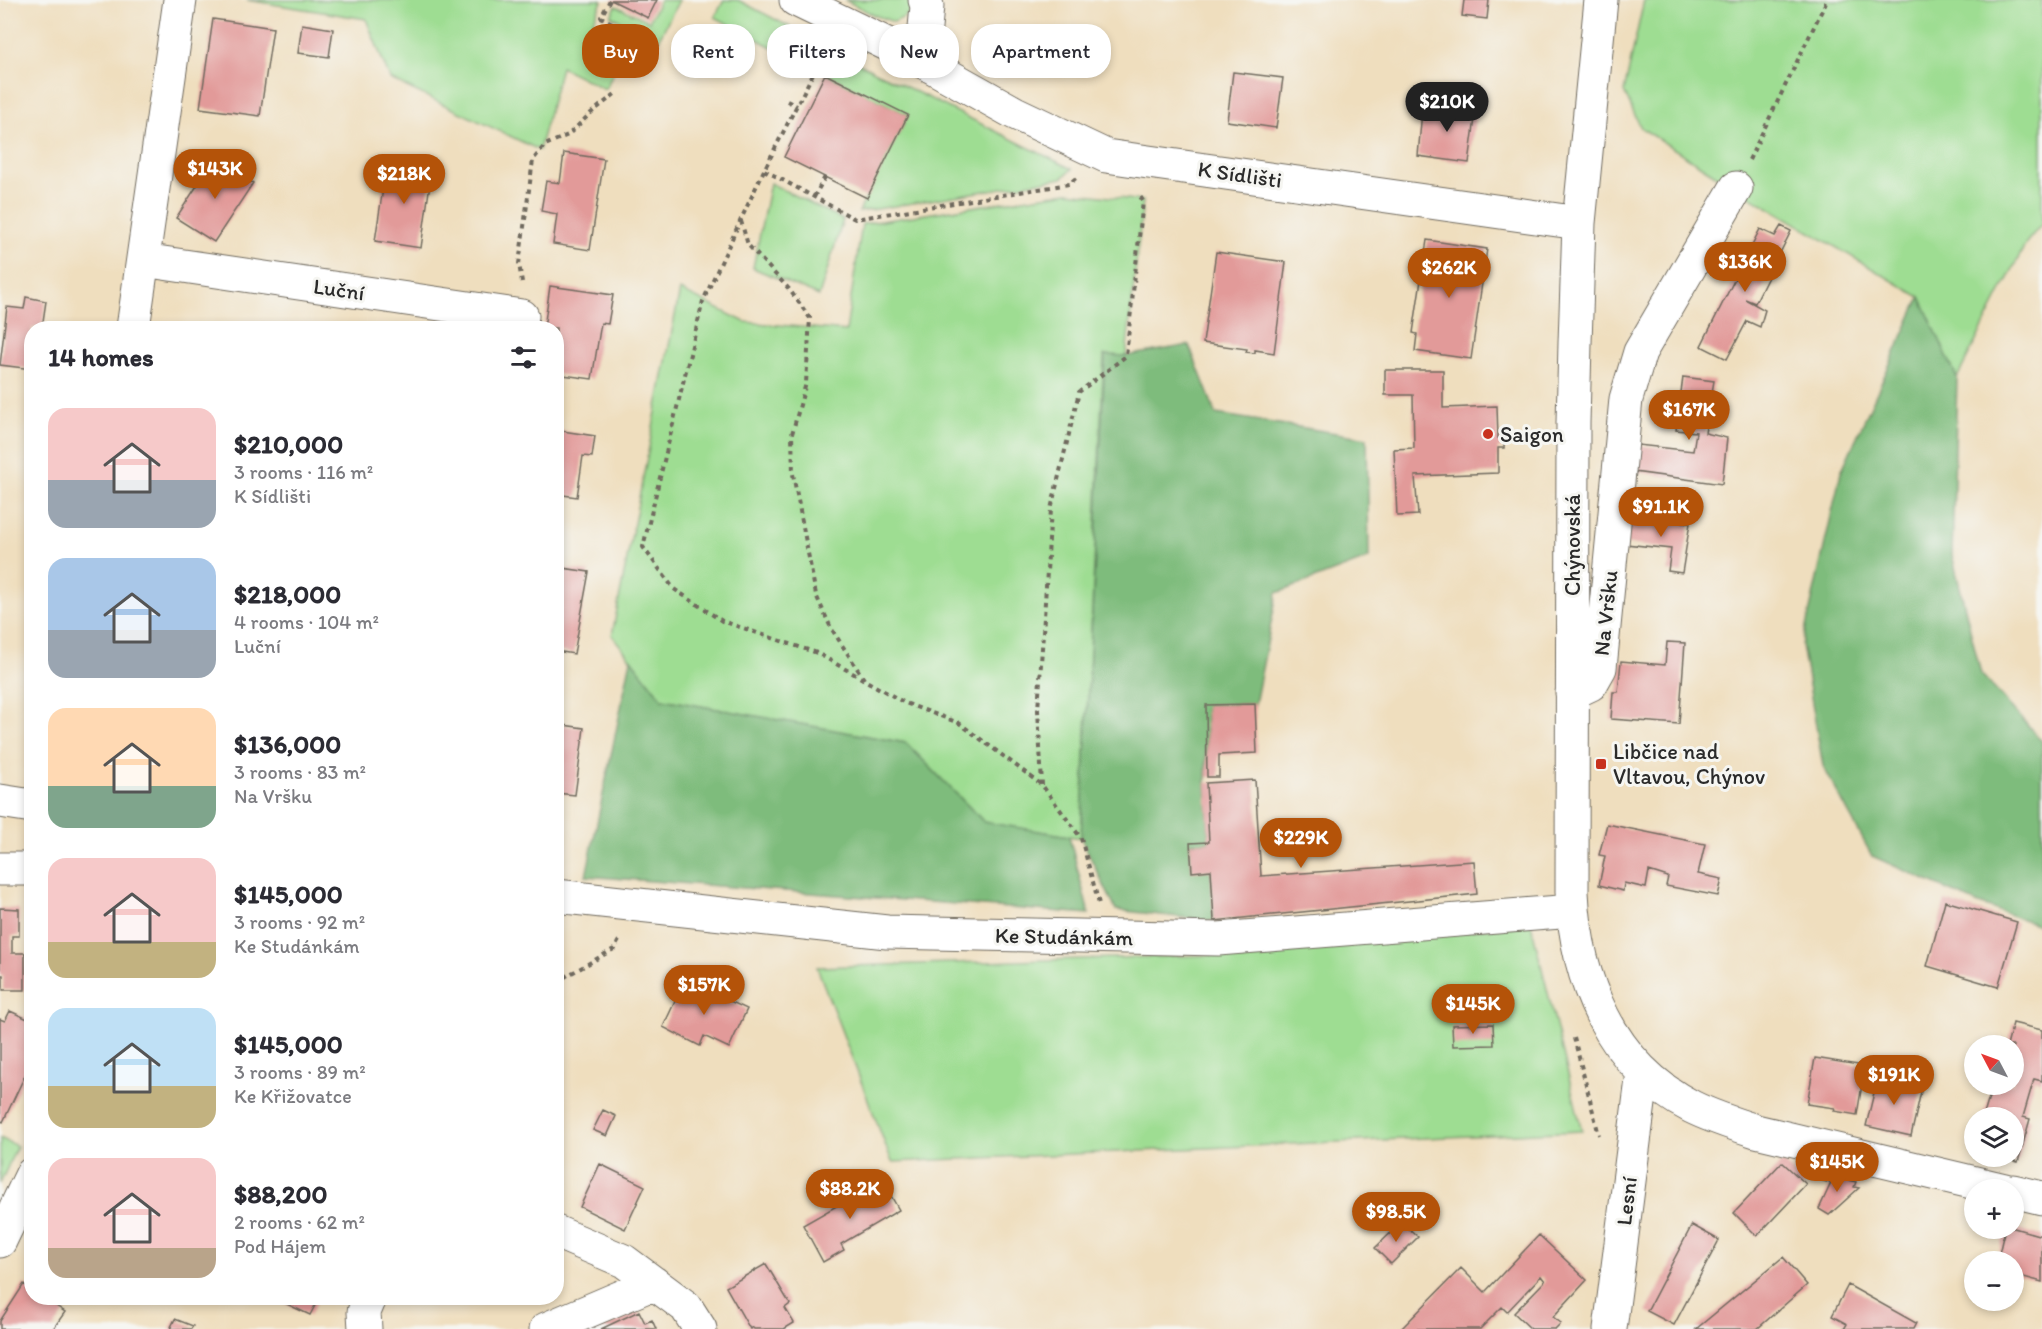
<!DOCTYPE html>
<html lang="en">
<head>
<meta charset="utf-8">
<style>
	body { margin:0; font-family:Itim,sans-serif; background:#f2f2f3; color:#2b2b33; height:100vh; display:flex; flex-direction:column; font-size:22px; white-space:nowrap }
	* { box-sizing:border-box; margin:0 }
	p { font-size:20px; color:#7c7c81 }
	.icon { flex:none; width:33px; height:33px; fill:none; stroke:currentColor; stroke-width:2; stroke-linecap:round; stroke-linejoin:round }
	.map { position:relative; flex:1; overflow:hidden }
	.details { position:absolute; left:24px; top:321px; width:540px; height:984px; display:flex; flex-direction:column; background:#fff; border-radius:24px; box-shadow:0 3px 9px #0003 }
	.details>* { flex:none }
	.hud { position:absolute; left:582px; top:24px; width:570px; height:54px; display:flex; gap:12px }
	.needle { width:39px; rotate:311deg }
	.controls { position:absolute; left:1964px; top:1035px; display:grid; gap:12px }
	.controls a { display:grid; place-items:center; width:60px; height:60px; border-radius:50%; background:#fff; box-shadow:0 3px 9px #0003; font-size:30px }
	.price { position:absolute; translate:-50% -51px; padding:0 14px; border-radius:21px; background:#b45309; color:#fff; font-size:20px; line-height:39px; filter:drop-shadow(0 2px 3px #0008) }
	.price::after { content:''; position:absolute; left:50%; top:36px; width:18px; height:14px; margin-left:-9px; background:inherit; clip-path:polygon(0 0,100% 0,50% 100%) }
	.price.current { background:#222; color:#fff }
	ul { padding:0; list-style:none }
	li { display:flex; align-items:center; gap:18px; height:150px; padding:0 24px }
	li span { display:grid; place-items:center; flex:none; width:168px; height:120px; border-radius:18px; color:#555 }
	li>.icon { margin-inline-start:auto }
	span .icon { width:72px; height:72px; fill:#fffc; stroke-width:1 }
	li b { font-size:26px }
	h2 { display:flex; justify-content:space-between; align-items:center; height:72px; padding:0 24px; font-size:26px }
	.chip { padding:0 21px; border-radius:24px; background:#fff; box-shadow:0 3px 9px #0003; font-size:21px; line-height:54px }
	.chip.current { background:#b45309; color:#fff }
	.map>svg:first-child { display:block }
	.green { fill:#9edd92; stroke:#64845e; stroke-width:1.5 }
	.forest { fill:#7ebc7c; stroke:#547454; stroke-width:1.5 }
	.building { fill:#e29a99 }
	.lines { fill:none; stroke-linecap:round; stroke-linejoin:round }
	.minor-casing { stroke:#706a5e; stroke-width:35 }
	.path { stroke:#706a5e; stroke-width:4; stroke-dasharray:4.5 4.5; stroke-linecap:butt }
	.minor { stroke:#fff; stroke-width:33 }
	.poi-dot { fill:#c8321e; stroke:#f6f6f2; stroke-width:2 }
	.labels { text-anchor:middle; stroke-width:6; stroke-linejoin:round; paint-order:stroke }
	.street-label { font-size:22px; fill:#2b2b2b; stroke:#f6f6f2 }
	.poi-label { font-size:22px; fill:#2b2b2b; stroke:#f6f6f2; text-anchor:start }
</style>
</head>
<body>
<div class="map">
<svg width="2042" height="1329" viewBox="0 0 2042 1329">
	<rect width="100%" height="100%" fill="#f6f6f2"/>
	<filter id="ink" filterUnits="userSpaceOnUse"><feTurbulence type="fractalNoise" baseFrequency=".0167" numOctaves="2"/><feDisplacementMap in="SourceGraphic" scale="12" xChannelSelector="R" yChannelSelector="G"/><feConvolveMatrix kernelMatrix="1 2 1 2 8 2 1 2 1" color-interpolation-filters="sRGB"/></filter>
	<filter id="wash" filterUnits="userSpaceOnUse"><feTurbulence type="fractalNoise" baseFrequency=".008" numOctaves="4" result="noise"/><feDisplacementMap in="SourceGraphic" scale="24" xChannelSelector="R" yChannelSelector="G"/><feGaussianBlur stdDeviation="1.35" result="paint"/><feColorMatrix in="noise" values="0 0 0 0 0 0 0 0 0 0 0 0 0 0 0 0 0 1.4 0 .05"/><feComposite in="paint" operator="in"/></filter>
	<g filter="url(#wash)">
		<rect width="100%" height="100%" fill="#efdebe"/>
		<path class="green" d="M247,0H600L602,1L593,22L630,42L605,89L561,67L539,150L390,79L366,19Z
			M660,0H679L658,41L611,16L616,6L649,21Z
			M724,0H738L819,42L806,65L715,17Z
			M845,0H914C913,13 905,17 894,22L874,15Z
			M1644,0H2042V224L2026,243L1957,378L1920,297L1736,188L1641,128L1624,92Z
			M836,52L1072,169L1062,178L859,212L908,115L825,74Z
			M770,183L843,220L819,296L753,268Z
			M1068,192L1143,201L1126,356L1104,355L1081,838L984,822L906,743L662,699L612,635L680,290L745,322L846,331L862,224Z
			M1531,924L1582,1131L892,1162L817,967L1214,955Z
			M0,1138L17,1146L0,1184Z"/>
		<path class="forest" d="M1920,297L1957,378L1952,555L1981,674L2042,741V926L1979,904L1872,856L1823,766L1802,645L1841,472Z
			M1189,345L1216,414L1367,438L1369,558L1277,593L1255,704L1206,705V783L1209,842L1190,843L1192,871L1211,870L1214,921L1116,910L1081,838L1105,355L1126,356Z
			M631,659L662,699L906,743L984,822L1069,836L1089,914L586,876Z"/>
		<g id="blocks">
			<path class="building" d="M611,0H657L648,18Z
				M1464,0H1489L1487,19L1462,16Z
				M213,19L273,28L260,116L200,108Z
				M302,24L333,29L329,57L298,53Z
				M1233,72L1283,78L1276,128L1227,121Z
				M825,74L908,115L867,198L784,157Z
				M1430,103L1476,111L1469,163L1418,156L1422,111H1428Z
				M564,153L604,159L590,250L553,244L557,214L541,211L546,181L560,183Z
				M215,158L253,183L214,242L176,218Z
				M387,162L432,169L421,248L375,241Z
				M1781,226L1791,231L1755,303L1745,299L1765,310L1760,327L1747,321L1727,359L1701,346L1760,229L1775,236Z
				M1427,240L1487,249L1471,359L1415,351L1417,334L1413,333Z
				M1216,252L1286,262L1274,353L1255,350V353L1246,352L1247,349L1203,343Z
				M550,286L613,295L608,324L601,323L592,379L556,374V328H544Z
				M26,297L46,301L42,328H32V369L0,365L7,307L24,309Z
				M1385,370H1443V408L1497,406L1498,438H1504V448H1498V473L1415,476L1418,515L1397,516L1394,449L1414,448L1413,395H1385Z
				M1683,377L1714,381L1705,433L1727,438L1722,484L1634,472L1638,445L1693,451L1696,432L1676,430Z
				M556,430L595,436L592,457L583,456L577,497L556,494Z
				M1630,516L1690,523L1682,573L1668,571L1671,549L1626,544Z
				M556,567L589,572L574,654L556,651Z
				M1667,642L1685,643L1679,724L1611,719L1613,692H1618L1621,661L1665,665Z
				M1255,704L1257,753L1219,755V777H1207L1206,705Z
				M556,724L584,728L575,795L556,793Z
				M1255,780L1261,876L1474,861L1477,894L1214,921L1211,870L1192,872L1190,843L1209,842L1206,783Z
				M1607,824L1705,844L1698,874L1722,879L1718,896L1666,886L1668,877L1649,871L1646,888L1624,883L1623,891L1599,885L1605,856L1599,855Z
				M1945,901L2017,922L1998,987L1927,966Z
				M0,908L19,909V936H12V953H25V990H3V975H0Z
				M685,980L747,1009L729,1048L704,1036L700,1046L663,1027Z
				M10,1011L32,1021V1071L28,1069L3,1122L0,1120V1019L5,1021Z
				M2013,1023L2042,1030V1081L2034,1079L2023,1117L2030,1119L2018,1162L1999,1157L2013,1156V1118H1983L1993,1084H2013V1046H2007Z
				M1493,1024L1494,1045L1453,1046L1452,1025Z
				M1815,1058L1865,1066L1857,1115L1834,1111L1835,1108L1807,1104Z
				M1878,1076L1922,1087L1911,1136L1866,1126Z
				M603,1110L616,1116L607,1136L593,1130Z
				M1782,1162L1806,1184L1757,1236L1734,1213Z
				M600,1164L645,1186L625,1229L580,1207Z
				M1825,1174L1856,1182L1854,1187L1859,1188L1829,1215L1819,1209L1831,1183L1823,1181Z
				M882,1180L899,1210L841,1244L844,1250L823,1262L803,1225Z
				M1402,1222L1418,1237L1391,1264L1375,1248Z
				M1692,1225L1719,1240L1674,1325L1647,1311Z
				M2005,1228H2014L2042,1236V1282L2013,1274V1262H1997Z
				M1539,1235L1587,1280L1553,1317L1561,1323L1555,1329H1531L1514,1313L1545,1281L1541,1276L1507,1312L1502,1307L1480,1329H1401L1461,1268L1485,1292Z
				M1783,1257L1807,1285L1757,1329H1696Z
				M766,1264L790,1304L785,1308L794,1323L784,1329H754L752,1327L750,1329L726,1287Z
				M24,1284L32,1290V1298H44L65,1312L53,1329H0V1321Z
				M1848,1285L1916,1323L1913,1329H1844L1847,1324L1832,1316Z
				M274,1298H319L310,1315Z
				M639,1311L645,1323L652,1320L656,1329H601Z
				M175,1319L193,1326L191,1329H170Z"/>
		</g>
	</g>
	<g filter="url(#ink)">
		<use href="#blocks" fill-opacity="0" stroke="#706a5e" stroke-width="1.5"/>
		<g class="lines">
			<g class="minor-casing">
				<path id="minor" d="M796,0L922,61L1015,113L1106,156L1579,223
					M1601,0L1579,223L1575,343L1573,423L1572,892C1576,979 1610,1065 1692,1107C1712,1117 1734,1124 1756,1131L2005,1190
					M922,61L927,6L925,0
					M143,260L522,316L520,328
					M133,328L180,0
					M1572,693L1591,684L1600,668L1626,399L1640,352L1736,188
					M0,801L32,806
					M0,869H32
					M556,896L887,932L1218,939L1573,911
					M2013,1191L2042,1198
					M556,1232L624,1261L686,1307L700,1329
					M0,1241L32,1174
					M365,1329L364,1312L370,1298
					M546,1329L654,1283
					M1610,1329L1643,1072"/>
			</g>
			<path class="path" d="M610,0L601,17L659,48
				M825,50L764,170L855,219L1069,184L1076,178
				M787,101L797,106
				M1749,160L1827,0
				M764,170L703,301L643,547L674,589L722,621L817,653L905,703L959,723L1042,785L1081,838L1099,904
				M814,197L825,177
				M741,221L748,245L789,289L810,318L806,383L792,434L793,474L816,595L831,628L864,679
				M522,282L519,264L533,160L545,145L568,135L591,113L615,94
				M1042,785L1038,710L1051,509L1079,392L1126,356L1143,201L1139,195
				M556,982L614,949L621,937
				M1574,1038L1599,1135"/>
			<use href="#minor" class="minor"/>
		</g>
	</g>
	<g class="poi-dot">
		<circle cx="1488" cy="434" r="6"/>
		<rect x="1595" y="758" width="12" height="12" rx="3"/>
	</g>
	<g class="labels">
		<g class="street-label">
			<text transform="translate(1240 174) rotate(8)" y="8">K Sídlišti</text>
			<text transform="translate(339 289) rotate(8)" y="8">Luční</text>
			<text transform="translate(1572 545) rotate(-90)" y="8">Chýnovská</text>
			<text transform="translate(1605 613) rotate(-84)" y="8">Na Vršku</text>
			<text transform="translate(1064 936) rotate(1)" y="8">Ke Studánkám</text>
			<text transform="translate(1626 1201) rotate(-83)" y="8">Lesní</text>
		</g>
		<g class="poi-label">
			<text x="1500" y="442">Saigon</text>
			<text x="1613" y="759">Libčice nad<tspan x="1613" dy="25">Vltavou, Chýnov</tspan></text>
		</g>
	</g>
</svg>
<div class="controls">
<a><svg class="needle" viewBox="-14 -14 28 28"><path d="M0-13l5 13h-10z" fill="#e53935"/><path d="M0 13l5-13h-10z" fill="#7c7c81"/></svg></a>
<a><svg class="icon" aria-label="layers" viewBox="0 0 24 24"><path d="M12 4l9 5-9 5-9-5zM3 14l9 5 9-5"/></svg></a>
<a>+</a>
<a>−</a>
</div>
<b class="price current" style="left:1447px;top:133px">$210K</b>
<b class="price" style="left:215px;top:200px">$143K</b>
<b class="price" style="left:404px;top:205px">$218K</b>
<b class="price" style="left:1745px;top:293px">$136K</b>
<b class="price" style="left:1449px;top:299px">$262K</b>
<b class="price" style="left:1689px;top:441px">$167K</b>
<b class="price" style="left:1661px;top:538px">$91.1K</b>
<b class="price" style="left:1301px;top:869px">$229K</b>
<b class="price" style="left:704px;top:1016px">$157K</b>
<b class="price" style="left:1473px;top:1035px">$145K</b>
<b class="price" style="left:1894px;top:1106px">$191K</b>
<b class="price" style="left:1837px;top:1193px">$145K</b>
<b class="price" style="left:850px;top:1220px">$88.2K</b>
<b class="price" style="left:1396px;top:1243px">$98.5K</b>
<div class="hud">
<a class="chip current">Buy</a>
<a class="chip">Rent</a>
<a class="chip">Filters</a>
<a class="chip">New</a>
<a class="chip">Apartment</a>
</div>
<section class="details">
<h2>14 homes<svg class="icon" aria-label="filters" viewBox="0 0 24 24"><path d="M4 7h16M4 17h16"/><circle cx="9" cy="7" r="2"/><circle cx="15" cy="17" r="2"/></svg></h2>
<ul>
<li><span style="background:linear-gradient(#f6c9c9 60%,#9aa5b1 0)"><svg class="icon" aria-label="home" viewBox="0 0 24 24"><path d="M3 11l9-7 9 7M6 9v11h12V9"/></svg></span><div><b>$210,000</b><p>3 rooms · 116 m²</p><p>K Sídlišti</p></div></li>
<li><span style="background:linear-gradient(#a9c7e8 60%,#9aa5b1 0)"><svg class="icon" aria-label="home" viewBox="0 0 24 24"><path d="M3 11l9-7 9 7M6 9v11h12V9"/></svg></span><div><b>$218,000</b><p>4 rooms · 104 m²</p><p>Luční</p></div></li>
<li><span style="background:linear-gradient(#ffd9b3 65%,#7fa58c 0)"><svg class="icon" aria-label="home" viewBox="0 0 24 24"><path d="M3 11l9-7 9 7M6 9v11h12V9"/></svg></span><div><b>$136,000</b><p>3 rooms · 83 m²</p><p>Na Vršku</p></div></li>
<li><span style="background:linear-gradient(#f6c9c9 70%,#c2b280 0)"><svg class="icon" aria-label="home" viewBox="0 0 24 24"><path d="M3 11l9-7 9 7M6 9v11h12V9"/></svg></span><div><b>$145,000</b><p>3 rooms · 92 m²</p><p>Ke Studánkám</p></div></li>
<li><span style="background:linear-gradient(#bfe0f5 65%,#c2b280 0)"><svg class="icon" aria-label="home" viewBox="0 0 24 24"><path d="M3 11l9-7 9 7M6 9v11h12V9"/></svg></span><div><b>$145,000</b><p>3 rooms · 89 m²</p><p>Ke Křižovatce</p></div></li>
<li><span style="background:linear-gradient(#f6c9c9 75%,#b9a48a 0)"><svg class="icon" aria-label="home" viewBox="0 0 24 24"><path d="M3 11l9-7 9 7M6 9v11h12V9"/></svg></span><div><b>$88,200</b><p>2 rooms · 62 m²</p><p>Pod Hájem</p></div></li>
</ul>
</section>
</div>
</body>
</html>
